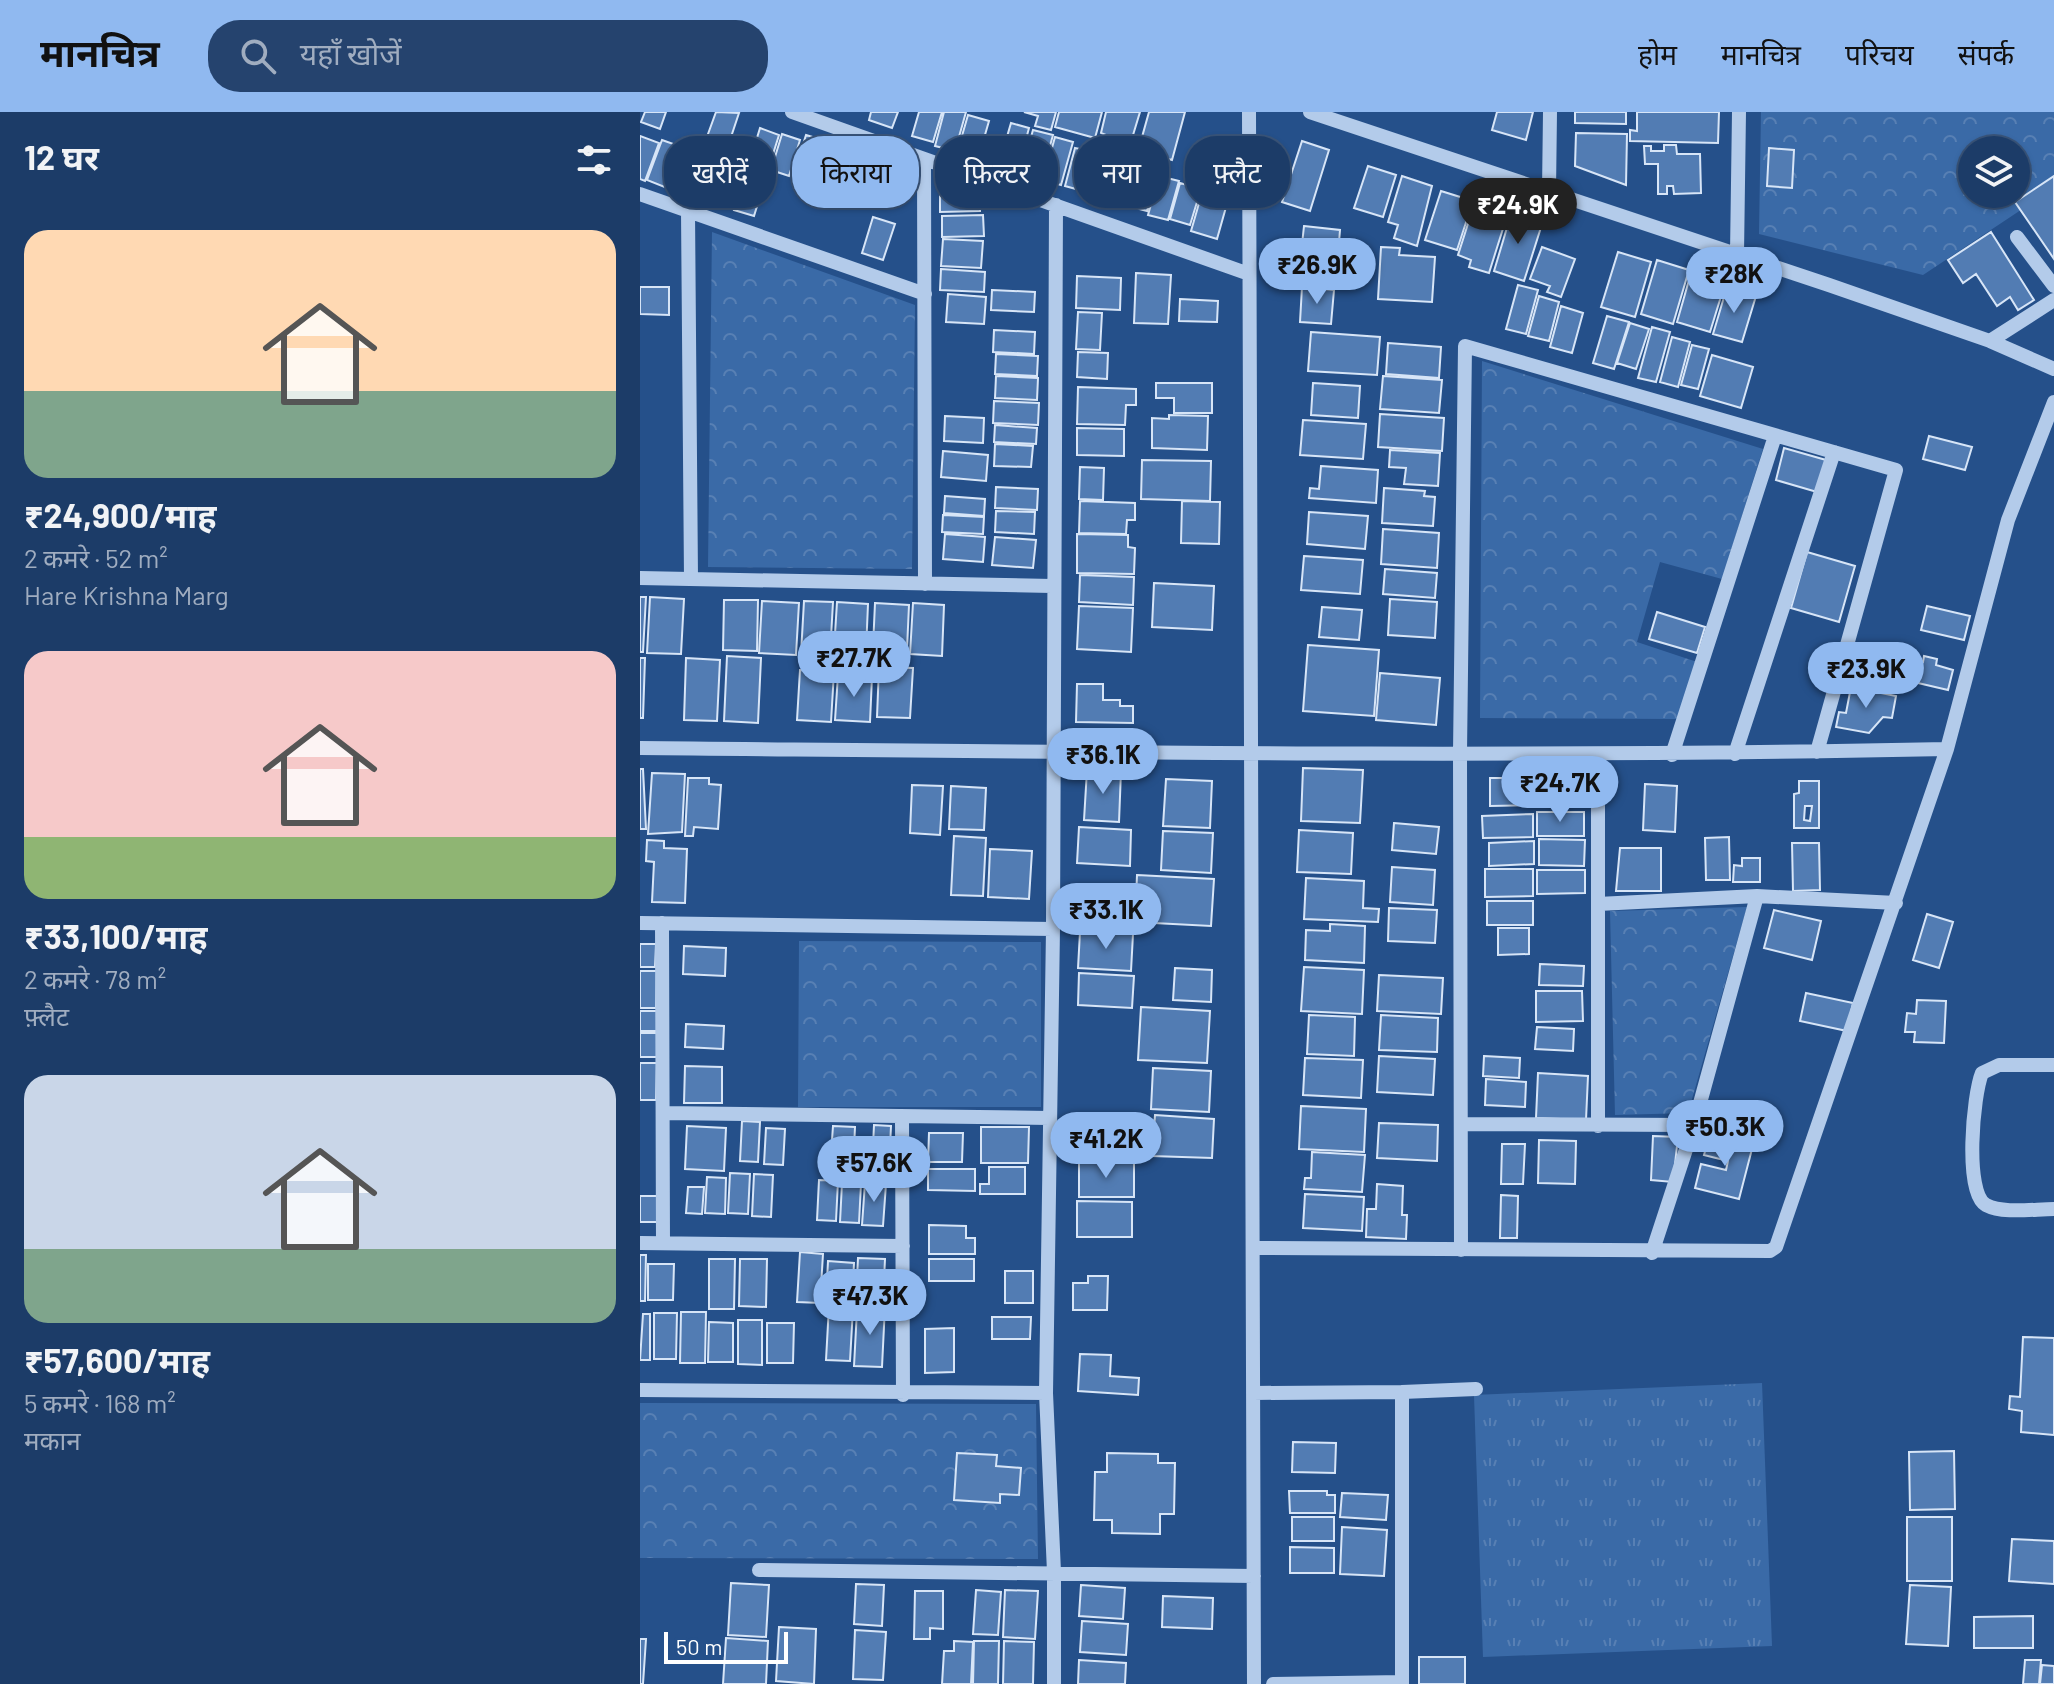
<!DOCTYPE html>
<html lang="hi">
<head>
<meta charset="utf-8">
<style>
	body { margin:0; font-family:Barlow,"Noto Sans Devanagari",sans-serif; background:#25436e; color:#f1f3f6; height:100vh; display:flex; flex-direction:column; font-size:30px; white-space:nowrap }
	* { box-sizing:border-box; margin:0 }
	p { font-size:26px; color:#a0adc0 }
	.icon { flex:none; width:44px; height:44px; fill:none; stroke:currentColor; stroke-width:2; stroke-linecap:round; stroke-linejoin:round }
	.map { position:relative; flex:1; overflow:hidden }
	.drawer { display:flex; flex-direction:column; background:#1c3c68; width:640px }
	.drawer>* { flex:none }
	.banner { position:absolute; left:24px; top:24px; width:760px; height:72px; display:flex; gap:16px }
	.fabs { position:absolute; left:1318px; top:24px; display:grid; gap:16px }
	.fabs a { display:grid; place-items:center; width:72px; height:72px; border-radius:50%; background:#1c3c68; box-shadow:0 2px 6px #0004,0 0 0 2px #3a567c; font-size:40px }
	.scale { position:absolute; left:24px; bottom:20px; width:124px; box-sizing:border-box; padding-left:8px; border:4px solid #fff; border-top:0; font-size:22px; line-height:28px; white-space:nowrap; color:#fff; -webkit-text-stroke:6px #25508a; paint-order:stroke }
	.price { position:absolute; translate:-50% -68px; padding:0 18px; border-radius:28px; background:#90b9f0; color:#111; font-size:26px; line-height:52px; filter:drop-shadow(0 2px 4px #0008) }
	.price::after { content:''; position:absolute; left:50%; top:48px; width:24px; height:18px; margin-left:-12px; background:inherit; clip-path:polygon(0 0,100% 0,50% 100%) }
	.price.selected { background:#222; color:#fff }
	ul { padding:0; list-style:none }
	li { display:grid; align-content:center; gap:16px; height:424px; padding:0 24px }
	li span { display:grid; place-items:center; height:248px; border-radius:24px; color:#555 }
	li>.icon { margin-inline-start:auto }
	span .icon { width:144px; height:144px; fill:#fffc; stroke-width:1 }
	li b { font-size:34px }
	h2 { display:flex; justify-content:space-between; align-items:center; height:96px; padding:0 24px; font-size:34px }
	.chip { padding:0 28px; border-radius:32px; background:#1c3c68; box-shadow:0 2px 6px #0004,0 0 0 2px #3a567c; font-size:28px; line-height:72px }
	.chip.selected { background:#90b9f0; color:#111 }
	header { display:flex; align-items:center; gap:48px; box-sizing:border-box; height:112px; padding:0 40px; background:#90b9f0; color:#111 }
	header strong { font-size:38px }
	nav { display:flex; gap:44px; margin-inline-start:auto; font-size:28px }
	.search { width:560px; height:72px; background:#25436e; display:flex; align-items:center; gap:20px; box-sizing:border-box; padding:0 28px; border-radius:32px; color:#a0adc0; font-size:30px }
	main { display:flex; flex:1; min-height:0 }
	.map>svg:first-child { display:block }
	.grass { fill:url(#grass-tufts) }
	.forest { fill:url(#forest-crowns); fill-rule:evenodd }
	.building { fill:#527cb3; stroke:#d7e5f7; stroke-width:2; fill-rule:evenodd }
	.lines { fill:none; stroke-linecap:round; stroke-linejoin:round }
	.minor { stroke:#b3cbea; stroke-width:14 }
</style>
</head>
<body>
<header>
<strong>मानचित्र</strong>
<div class="search"><svg class="icon" aria-label="search" viewBox="0 0 24 24"><circle cx="10" cy="10" r="6"/><path d="M15 15l6 6"/></svg>यहाँ खोजें</div>
<nav><a>होम</a><a>मानचित्र</a><a>परिचय</a><a>संपर्क</a></nav>
</header>
<main>
<section class="drawer">
<h2>12 घर<svg class="icon" aria-label="filters" viewBox="0 0 24 24"><path d="M4 7h16M4 17h16"/><circle cx="9" cy="7" r="2"/><circle cx="15" cy="17" r="2"/></svg></h2>
<ul>
<li><span style="background:linear-gradient(#ffd9b3 65%,#7fa58c 0)"><svg class="icon" aria-label="home" viewBox="0 0 24 24"><path d="M3 11l9-7 9 7M6 9v11h12V9"/></svg></span><div><b>₹24,900/माह</b><p>2 कमरे · 52 m²</p><p>Hare Krishna Marg</p></div></li>
<li><span style="background:linear-gradient(#f6c9c9 75%,#8fb573 0)"><svg class="icon" aria-label="home" viewBox="0 0 24 24"><path d="M3 11l9-7 9 7M6 9v11h12V9"/></svg></span><div><b>₹33,100/माह</b><p>2 कमरे · 78 m²</p><p>फ़्लैट</p></div></li>
<li><span style="background:linear-gradient(#c9d6e8 70%,#7fa58c 0)"><svg class="icon" aria-label="home" viewBox="0 0 24 24"><path d="M3 11l9-7 9 7M6 9v11h12V9"/></svg></span><div><b>₹57,600/माह</b><p>5 कमरे · 168 m²</p><p>मकान</p></div></li>
</ul>
</section>
<div class="map">
<svg width="1414" height="1572" viewBox="0 0 1414 1572">
	<defs>
		<pattern id="grass-tufts" width="24" height="20" patternUnits="userSpaceOnUse" patternTransform="scale(2)"><rect width="24" height="20" fill="#3a6aa7"/><path d="M3 7l-1-3M5 7V3M7 7l1-3M15 17l-1-3M17 17v-4M19 17l1-3" fill="none" stroke="#5880b4"/></pattern>
		<pattern id="forest-crowns" width="20" height="18" patternUnits="userSpaceOnUse" patternTransform="scale(2)"><rect width="20" height="18" fill="#3a6aa7"/><path d="M2 6a3 3 0 1 1 6 0M12 15a3 3 0 1 1 6 0" fill="none" stroke="#5880b4"/></pattern>
	</defs>
	<rect width="100%" height="100%" fill="#25508a"/>
	<path class="grass" d="M1122,1271L1132,1534L843,1545L834,1283Z"/>
	<path class="forest" d="M1121,0H1414V76L1283,163L1119,122ZM1332,38H1376V82H1332Z
		M72,120L275,193L272,457L68,455Z
		M842,249L1123,337L1082,467L1020,450L997,530L1057,550L1037,607L840,606Z
		M1107,795L1048,1001L975,1003L970,799Z
		M159,829L401,830V995H158Z
		M0,1291L396,1292L398,1447L0,1446Z"/>
	<path class="building" d="M5,0H26L20,17L1,10Z
		M76,0L99,1L86,40L64,33Z
		M231,0H258L252,16L229,8Z
		M279,0H302L293,30L272,24Z
		M304,0H326L315,39L295,34Z
		M384,0H416L411,18L395,14L398,4Z
		M419,0H462L455,26L415,15Z
		M466,0H500L490,33L461,21Z
		M509,0H545L532,48L493,37L496,24L502,25Z
		M857,0H893L886,28L852,18Z
		M935,0H986V12L935,11Z
		M997,0H1079L1078,31L990,29V18L997,19Z
		M328,3L349,9L338,47L317,41Z
		M371,11L389,16L378,57L359,52Z
		M120,16L139,23L128,58L109,52Z
		M393,18L413,23L401,66L381,61Z
		M936,21L987,22L986,73L935,54Z
		M142,22L160,28L149,64L131,58Z
		M166,23L186,29L173,70L153,64Z
		M0,24L19,31L5,69L0,67Z
		M415,25L433,30L421,73L403,68Z
		M22,28L42,35L27,76L7,68Z
		M662,29L689,38L670,99L642,90Z
		M1024,33H1036L1037,42H1060L1061,81L1034,82L1033,74H1027V82H1018V52H1005L1004,34H1011V39H1024Z
		M435,36L454,40L443,79L425,74Z
		M1129,36L1154,38L1152,76L1127,74Z
		M456,41L474,46L463,86L444,81Z
		M66,43L87,50L73,89L52,82Z
		M475,50L497,57L486,94L465,88Z
		M728,54L756,63L743,105L714,96Z
		M107,55L127,62L114,104L94,98Z
		M499,58L517,63L507,99L488,94Z
		M519,64L539,69L528,108L508,103Z
		M762,64L792,74L777,134L754,126L758,113L748,110Z
		M1414,64V147L1375,90Z
		M540,71L561,77L550,113L530,107Z
		M340,74V99L300,100V75Z
		M564,74L590,81L577,127L551,119Z
		M801,79L833,89L817,138L785,128Z
		M834,93L867,104L849,161L829,155L831,148L818,143Z
		M872,99L903,109L884,169L854,159Z
		M343,103L344,124L302,125V104Z
		M233,105L255,112L243,148L222,141Z
		M664,114L700,118L697,155L660,151Z
		M1351,120L1394,188L1378,198L1370,185L1357,194L1336,162L1323,171L1308,148Z
		M303,127L343,129L341,156L301,154Z
		M741,135L760,136L759,143L795,145L792,190L738,187Z
		M902,135L935,147L921,185L907,180L910,174L890,167Z
		M978,140L1011,150L995,205L961,195Z
		M1017,148L1049,158L1033,212L1001,202Z
		M662,152L696,156L694,173L660,170Z
		M301,157L345,160L344,180L300,178Z
		M496,161L531,163L528,212L494,211Z
		M437,164L481,166L480,198L436,196Z
		M1049,168L1083,178L1070,220L1037,210Z
		M878,173L898,178L886,222L866,217Z
		M0,175H29V203L0,202Z
		M662,175L694,178L691,212L660,210Z
		M1087,175L1116,184L1102,230L1073,222Z
		M352,178L395,180L394,200L351,198Z
		M308,182L346,185L344,212L306,210Z
		M899,184L919,190L909,229L888,224Z
		M540,187L578,189L577,210L539,209Z
		M921,194L943,201L932,241L910,235Z
		M438,200L462,201L460,238L436,237Z
		M967,204L989,210L974,257L953,251Z
		M990,211L1009,217L996,257L977,251Z
		M1012,215L1030,220L1016,270L998,266Z
		M354,218L395,220L394,242L353,240Z
		M671,220L740,225L737,263L668,259Z
		M1032,225L1050,230L1038,275L1020,270Z
		M748,231L801,235L799,266L746,262Z
		M1052,233L1069,237L1058,277L1041,273Z
		M438,240L468,241L467,267L437,265Z
		M356,242L398,244L397,264L355,262Z
		M1072,243L1113,255L1101,296L1060,284Z
		M356,264L398,266L397,288L355,286Z
		M743,264L802,268L799,301L740,297Z
		M516,271H572V301H534V286H516Z
		M673,271L720,274L718,306L671,303Z
		M438,275L496,277V293H486L485,313L437,312Z
		M354,289L399,291L398,313L353,311Z
		M740,302L804,306L802,339L738,335Z
		M529,303L568,304L567,338L512,336V306L529,307Z
		M305,304L344,306L343,331L304,329Z
		M663,308L726,312L723,347L660,343Z
		M355,313L397,316L396,332L354,330Z
		M437,316L484,317V344L437,343Z
		M1289,324L1332,335L1325,358L1283,347Z
		M355,332L393,334L391,355L354,354Z
		M1144,336L1186,348L1177,380L1136,368Z
		M750,338L800,341L798,374L764,372L766,356L749,355Z
		M303,339L348,343L346,369L301,365Z
		M502,348L571,349L570,389L501,387Z
		M681,354L738,358L736,391L669,386L670,376L679,377Z
		M440,355L464,356L463,388L439,387Z
		M356,375L398,377L397,398L355,396Z
		M744,376L785,379L784,384L795,385L793,414L742,411Z
		M305,384L345,387L344,404L304,401Z
		M440,389L495,391V408H487L486,422L439,421Z
		M542,389L580,390L579,432L541,431Z
		M356,399L395,400L394,422L355,420Z
		M669,400L728,404L725,437L667,432Z
		M303,403L344,405L343,422L302,420Z
		M743,417L799,421L797,456L741,452Z
		M305,422L345,425L343,450L303,447Z
		M437,422L488,423V435L495,436L494,462L437,461Z
		M355,425L396,428L393,456L352,453Z
		M1167,440L1215,454L1199,510L1151,496Z
		M664,444L723,448L720,482L661,478Z
		M745,457L797,461L795,486L743,482Z
		M440,463L494,465L493,493L439,490Z
		M514,471L574,474L572,518L512,515Z
		M0,485H6L3,540H0Z
		M10,485L44,487L41,542L7,541Z
		M750,487L797,490L795,526L748,523Z
		M84,488H118L117,539L83,538Z
		M122,489L159,491L156,543L119,541Z
		M164,489L193,490L190,543L161,542Z
		M197,490L228,492L226,539L194,538Z
		M235,491L269,493L267,537L233,535Z
		M273,491L304,493L302,544L270,542Z
		M439,494L493,496L491,540L437,537Z
		M1287,494L1330,504L1324,528L1281,518Z
		M682,495L722,498L719,528L679,525Z
		M1017,500L1065,515L1057,541L1009,527Z
		M668,533L739,538L734,604L663,599Z
		M87,544L121,546L118,611L84,609Z
		M1284,544L1297,547L1296,553L1313,558L1308,578L1265,568L1269,547L1283,550Z
		M0,546H5L3,606H0Z
		M46,546L80,548L77,609L44,608Z
		M239,555L273,556L270,606L237,605Z
		M160,558L194,560L191,610L157,608Z
		M740,561L800,566L796,613L736,608Z
		M198,563L232,565L230,610L195,608Z
		M437,572H463V588H480V594H493V611L436,610Z
		M1211,575L1256,584L1252,606L1243,605L1229,621L1196,615L1199,600L1206,601Z
		M663,656L723,658L720,711L661,709Z
		M0,657H3L6,717H0Z
		M447,658L481,659L479,710L444,708Z
		M12,661L45,662L42,720L8,722Z
		M48,666H69V672L81,673L78,717L54,715L53,724H45Z
		M850,666H892V693L850,694Z
		M526,667L572,669L570,716L523,714Z
		M945,669V693L895,694V670Z
		M1159,669H1179V716H1154V682L1159,681ZM1165,694H1172L1170,709L1164,708Z
		M1005,672L1037,674L1035,720L1003,718Z
		M272,673L303,674L300,723L270,721Z
		M311,674L346,676L344,718L309,717Z
		M897,700H944V724H897Z
		M893,702V725L843,726L842,704Z
		M754,711L799,715L796,742L752,738Z
		M439,715L491,718L490,754L437,751Z
		M659,718L713,721L711,762L657,760Z
		M523,719L573,721L571,761L521,758Z
		M314,724L346,726L343,784L311,783Z
		M1089,725L1090,768H1066L1065,726Z
		M899,727L945,728L944,754L899,753Z
		M7,728L24,729V736L47,737L45,791L12,790L14,750L6,749Z
		M894,729V752L849,754V731Z
		M1152,731H1179L1180,778L1153,779Z
		M980,736H1021V779H976Z
		M350,737L392,739L389,787L348,785Z
		M1102,746H1120V770H1093L1094,753L1102,754Z
		M752,755L795,758L793,793L750,790Z
		M845,757H893V784L845,785Z
		M897,758H945V781L897,782Z
		M497,763L574,767L571,814L495,810Z
		M666,766L724,769L723,796L739,797L738,810L664,807Z
		M847,789H893V813H847Z
		M749,796L797,798L795,831L748,829Z
		M1134,798L1181,809L1172,848L1124,836Z
		M1287,802L1313,810L1299,856L1273,848Z
		M690,812L725,814L724,851L665,848L666,818L690,819Z
		M858,816H889V842L858,843Z
		M440,820L493,822L491,859L438,856Z
		M0,832H16L15,855H0Z
		M44,834L86,836L85,864L43,862Z
		M900,852L944,854L943,874L899,873Z
		M664,855L724,858L722,902L661,899Z
		M535,856L572,858L571,890L533,888Z
		M0,859H17L16,896H0Z
		M439,861L494,864L492,896L438,893Z
		M739,863L803,866L801,902L737,899Z
		M896,879H942L943,909L896,910Z
		M1166,881L1213,891L1207,919L1160,909Z
		M1277,888L1306,889L1304,931L1274,930L1275,920H1265L1267,901L1276,902Z
		M501,895L570,899L567,951L498,948Z
		M0,899H18L17,919H0Z
		M669,903L715,905L714,944L667,942Z
		M741,903L798,906L797,940L739,938Z
		M46,912L84,914L83,937L45,935Z
		M897,915L934,917L933,939L895,937Z
		M0,921H18L17,945H0Z
		M739,944L795,947L793,983L737,980Z
		M844,944L880,946L879,966L843,964Z
		M665,946L723,948L721,986L663,983Z
		M0,951H17L16,988H0Z
		M45,954L82,955V991H44Z
		M513,956L571,959L569,1000L511,997Z
		M898,961L948,964L946,1008L896,1006Z
		M846,967L886,970L885,995L845,993Z
		M661,994L726,997L724,1040L659,1037Z
		M515,1003L574,1007L572,1046L512,1044Z
		M102,1009L120,1010L118,1050L100,1049Z
		M739,1011L798,1013L797,1049L737,1046Z
		M234,1013L251,1014L249,1055L232,1054Z
		M47,1014L86,1016L84,1059L45,1057Z
		M193,1014L215,1015L213,1058L190,1056Z
		M341,1015H389L388,1051H341Z
		M126,1016L145,1017L143,1053L124,1052Z
		M289,1021H323L322,1050H288Z
		M1070,1022L1112,1037L1099,1087L1055,1076L1061,1052L1086,1058L1088,1049L1064,1043Z
		M1013,1024L1038,1025L1033,1070L1011,1068Z
		M899,1028L936,1029L935,1072L898,1071Z
		M862,1032H885L883,1072H861Z
		M672,1040L725,1043L722,1080L664,1077L665,1066H671Z
		M439,1050H494V1085H439Z
		M349,1055H385V1082H340V1072H349Z
		M288,1057H335V1079L288,1078Z
		M90,1061L110,1062L108,1102L88,1101Z
		M114,1062L133,1063L131,1105L112,1104Z
		M67,1065L86,1066L85,1102L65,1101Z
		M179,1068L198,1069L196,1109L177,1108Z
		M202,1071L221,1072L219,1111L200,1110Z
		M225,1071L246,1072L243,1114L222,1113Z
		M737,1072L763,1074L762,1103H767L766,1127L726,1125L727,1097H736Z
		M48,1075H64L62,1102L46,1101Z
		M665,1082L724,1085L722,1119L663,1116Z
		M861,1083L878,1084L877,1126H860Z
		M0,1084H18V1110H0Z
		M437,1089L492,1090V1125H437Z
		M289,1113L326,1114V1126H335V1142H289Z
		M160,1140L183,1142L180,1191L157,1190Z
		M0,1143H6L5,1189H0Z
		M218,1146L245,1147L243,1189L216,1187Z
		M69,1147H95L94,1197H69Z
		M100,1147H127L126,1195L99,1194Z
		M289,1147H334V1169H289Z
		M188,1149L214,1151L212,1191L186,1189Z
		M8,1152H34L33,1188H8Z
		M365,1159H393V1191H365Z
		M448,1164H468L467,1198H433V1171H448Z
		M226,1193L245,1194L242,1255L214,1254L217,1198L226,1199Z
		M189,1194L213,1196L210,1249L186,1248Z
		M41,1200H66L65,1251H40Z
		M14,1201H37L36,1247H14Z
		M3,1202H10V1248H0Z
		M352,1205H391L390,1227H352Z
		M98,1208H122V1253L98,1252Z
		M69,1210L93,1211V1250H68Z
		M127,1211H154L153,1251H127Z
		M314,1216V1260L285,1261V1217Z
		M1383,1225L1414,1226V1323L1381,1320L1382,1299L1369,1297L1370,1284L1380,1285Z
		M440,1242L471,1243L470,1264L499,1266L498,1283L438,1279Z
		M653,1330L696,1331L695,1361L652,1360Z
		M1314,1339L1315,1397L1270,1398L1269,1340Z
		M317,1341L357,1343L356,1354L381,1356L379,1383L360,1382V1391L314,1388Z
		M467,1341L518,1342V1351H535L534,1402H520V1422L472,1421V1408H454L455,1360H467Z
		M649,1379H687V1383H695V1401H650Z
		M702,1381L748,1383L746,1408L700,1405Z
		M652,1405H694V1429H652Z
		M1267,1405H1312V1469H1267Z
		M702,1415L747,1418L744,1464L700,1462Z
		M1372,1427L1414,1429V1472L1369,1469Z
		M650,1435L694,1436V1461H650Z
		M91,1471L129,1473L126,1525L88,1523Z
		M216,1472L244,1473L242,1514L214,1512Z
		M441,1473L485,1476L483,1507L439,1504Z
		M1270,1473L1311,1475L1308,1534L1266,1532Z
		M336,1478L361,1480L358,1523L333,1522Z
		M365,1478L398,1479L395,1527L363,1525Z
		M275,1479H303V1517L290,1516V1527H274Z
		M523,1484L573,1486L572,1517L522,1515Z
		M1393,1504V1536H1334V1505Z
		M442,1509L488,1512L486,1543L440,1540Z
		M139,1515L176,1517L174,1572L136,1569Z
		M215,1518L246,1520L243,1568L213,1567Z
		M86,1526L128,1529L126,1572H83Z
		M0,1527H6L3,1572H0Z
		M314,1529L333,1530L331,1572H302L304,1539H314Z
		M334,1529H359L358,1572H333Z
		M364,1529L394,1530L393,1572H363Z
		M779,1545H825V1572H779Z
		M439,1548L486,1551L485,1572H438Z
		M1385,1548H1401L1399,1572H1383Z
		M1402,1553L1414,1554V1572H1400Z"/>
	<g class="lines">
		<path class="minor" d="M152,0L609,162
			M609,0L614,1572
			M670,0L1189,173L1350,229L1414,257
			M284,47L285,472
			M909,79L910,0
			M0,82L285,182
			M48,99L51,467
			M1377,125L1414,174
			M1097,142L1099,0
			M1350,229L1414,188
			M0,466L412,474
			M0,636C436,640 871,646 1307,637
			M958,642V1014
			M1095,642L1194,340
			M1032,643L1135,324
			M958,792L1117,784
			M0,811L413,817
			M22,811L23,1131
			M1414,953H1359L1342,961C1333,983 1324,1081 1346,1093C1363,1102 1394,1097 1414,1097
			M23,1001L409,1006
			M262,1004L263,1283
			M821,1012L1054,1013
			M0,1131L263,1134
			M613,1136L1130,1139L1136,1135L1307,637L1368,408L1414,290
			M821,1138L820,641L825,234L1256,358L1177,640
			M1012,1141L1054,1013L1117,784L1256,791
			M0,1278L406,1281
			M762,1280L836,1277
			M613,1281L762,1280V1572
			M119,1458L614,1464
			M414,1572V1460L406,1281L413,817L416,93
			M633,1572L762,1570"/>
	</g>
</svg>
<div class="fabs">
<a><svg class="icon" aria-label="layers" viewBox="0 0 24 24"><path d="M12 4l9 5-9 5-9-5zM3 14l9 5 9-5"/></svg></a>
</div>
<div class="scale">50 m</div>
<b class="price selected" style="left:878px;top:134px">₹24.9K</b>
<b class="price" style="left:677px;top:194px">₹26.9K</b>
<b class="price" style="left:1094px;top:203px">₹28K</b>
<b class="price" style="left:214px;top:587px">₹27.7K</b>
<b class="price" style="left:1226px;top:598px">₹23.9K</b>
<b class="price" style="left:463px;top:684px">₹36.1K</b>
<b class="price" style="left:920px;top:712px">₹24.7K</b>
<b class="price" style="left:466px;top:839px">₹33.1K</b>
<b class="price" style="left:1085px;top:1056px">₹50.3K</b>
<b class="price" style="left:466px;top:1068px">₹41.2K</b>
<b class="price" style="left:234px;top:1092px">₹57.6K</b>
<b class="price" style="left:230px;top:1225px">₹47.3K</b>
<div class="banner">
<a class="chip">खरीदें</a>
<a class="chip selected">किराया</a>
<a class="chip">फ़िल्टर</a>
<a class="chip">नया</a>
<a class="chip">फ़्लैट</a>
</div>
</div>
</main>
</body>
</html>
